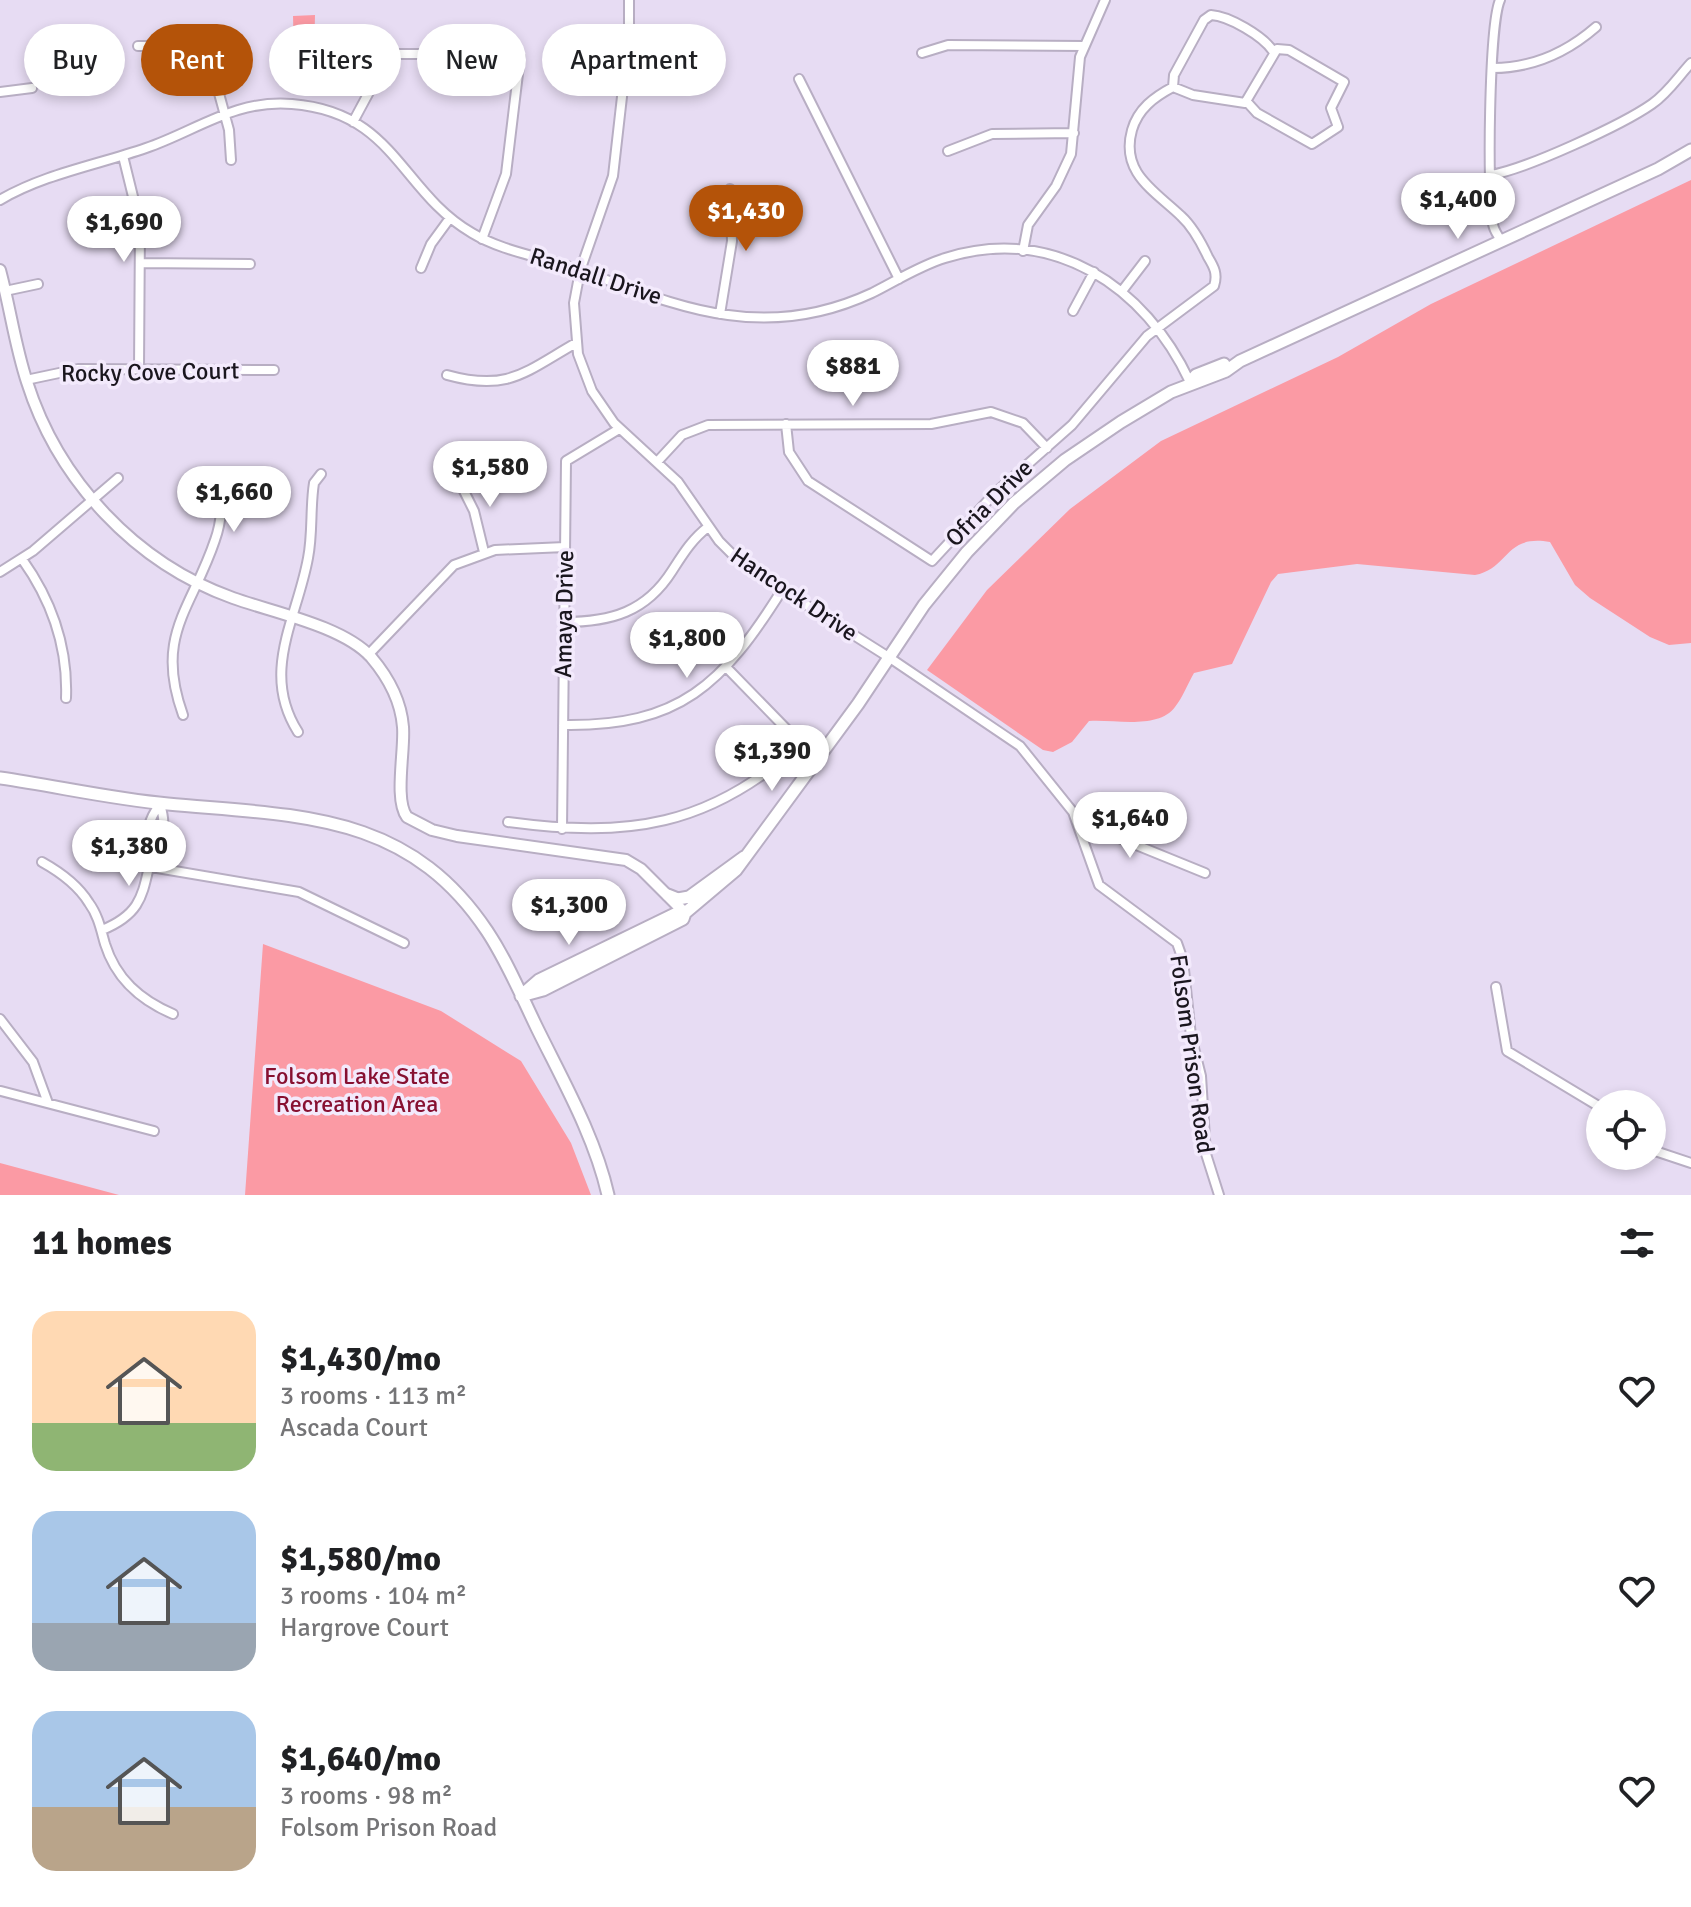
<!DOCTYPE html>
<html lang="en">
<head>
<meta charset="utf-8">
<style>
	body { margin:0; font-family:Signika,sans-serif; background:#f6f6f6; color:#202124; height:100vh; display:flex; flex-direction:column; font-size:30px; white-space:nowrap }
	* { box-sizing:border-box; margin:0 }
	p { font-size:26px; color:#757577 }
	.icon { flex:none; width:44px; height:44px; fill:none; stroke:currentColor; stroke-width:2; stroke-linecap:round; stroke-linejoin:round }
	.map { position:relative; height:1195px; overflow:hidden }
	.details { display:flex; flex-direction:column; background:#fff; flex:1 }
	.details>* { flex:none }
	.banner { position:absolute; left:24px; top:24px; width:800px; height:72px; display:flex; gap:16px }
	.controls { position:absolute; left:1586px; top:1090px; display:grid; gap:16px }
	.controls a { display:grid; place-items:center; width:80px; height:80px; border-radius:50%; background:#fff; box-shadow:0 4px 12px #0003; font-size:40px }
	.price { position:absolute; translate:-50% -68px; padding:0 18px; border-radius:28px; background:#fff; color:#222; font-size:26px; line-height:52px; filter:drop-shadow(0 2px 4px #0008) }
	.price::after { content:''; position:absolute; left:50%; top:48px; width:24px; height:18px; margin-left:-12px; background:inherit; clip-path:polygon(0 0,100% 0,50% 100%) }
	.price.selected { background:#b45309; color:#fff }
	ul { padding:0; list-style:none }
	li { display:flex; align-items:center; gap:24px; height:200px; padding:0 32px }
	li span { display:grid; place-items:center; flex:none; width:224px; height:160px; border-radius:24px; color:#555 }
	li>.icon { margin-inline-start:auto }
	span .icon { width:96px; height:96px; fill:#fffc; stroke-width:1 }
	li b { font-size:34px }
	h2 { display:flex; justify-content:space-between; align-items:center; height:96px; padding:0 32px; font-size:34px }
	.chip { padding:0 28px; border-radius:36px; background:#fff; box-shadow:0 4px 12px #0003; font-size:28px; line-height:72px }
	.chip.selected { background:#b45309; color:#fff }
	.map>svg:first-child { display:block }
	.green { fill:#fb9aa4 }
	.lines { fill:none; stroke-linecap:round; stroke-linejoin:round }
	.minor-casing { stroke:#b8aec3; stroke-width:12 }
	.tertiary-casing { stroke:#b8aec3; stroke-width:14 }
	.secondary-casing { stroke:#b8aec3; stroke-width:15 }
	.minor { stroke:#fff; stroke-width:8 }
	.tertiary { stroke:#fff; stroke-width:10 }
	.secondary { stroke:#fff; stroke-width:11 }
	.labels { text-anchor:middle; stroke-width:7; stroke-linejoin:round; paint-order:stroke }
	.street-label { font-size:24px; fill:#1a161e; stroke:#f3eafc }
	.park-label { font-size:24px; fill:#871031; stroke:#f3eafc }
</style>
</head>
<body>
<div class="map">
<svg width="1691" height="1195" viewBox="0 0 1691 1195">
	<rect width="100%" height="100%" fill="#e7dcf3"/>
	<path class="green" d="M315,15L314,54H294L293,16Z
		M1691,180V643L1669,645L1650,637L1590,598L1575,585L1550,542C1504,534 1510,568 1475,575L1357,564L1278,574L1271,582L1232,664L1194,673C1188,683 1183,697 1175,707C1158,730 1114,719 1089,721L1072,742L1053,752L1043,750L927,670L987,590L1070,509L1161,441L1338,357L1431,304Z
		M263,944L441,1011L521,1061L571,1143L591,1195H245Z
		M0,1163L119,1195H0Z"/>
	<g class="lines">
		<g class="minor-casing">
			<path id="minor" d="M629,0V35L613,176L580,271L574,303L578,354L592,391L614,423L678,482L719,541L743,565L890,658L1020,746L1073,812L1099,885L1177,943L1183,960L1191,1036L1201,1076L1206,1154L1219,1195
				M1500,0C1489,25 1487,195 1493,224C1494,231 1498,235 1501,241
				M629,35L684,44
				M138,46H206L229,130L231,160
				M922,53L948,45L1084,46
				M1493,68C1533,68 1566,53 1596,27
				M799,79L899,279
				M1173,87L1174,75L1204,20L1211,15C1229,16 1263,36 1273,51
				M0,92L32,88
				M353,122L375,81L383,54H509L520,57L506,174L482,239
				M948,151L992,134L1074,133
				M123,156L140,225L139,369
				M1491,175C1526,169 1622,125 1652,104C1668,93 1678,77 1691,63
				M0,200C44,174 97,165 146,148C196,131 235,99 292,104C395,112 400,191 472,233C500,250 536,256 567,266C619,283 673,308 728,315C777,322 827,314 872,293C896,281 919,266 945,258C1053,224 1145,286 1190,382
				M1023,251L1028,225L1056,186L1071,154L1080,57L1105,0
				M140,263L250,264
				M421,268L431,244L450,218
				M5,291L38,284
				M1122,291L1145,261
				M1073,311L1094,272
				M720,314L732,241L730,189
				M447,375C508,392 525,372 576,343
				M26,380L78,369L274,370
				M786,424L789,452L808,481L932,561L994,494L1072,425L1147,336L1214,286C1218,274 1214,267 1208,257C1201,242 1193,227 1181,216C1155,191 1120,173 1132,130C1138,109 1154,97 1173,87L1193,95L1245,103L1277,49L1289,50L1344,82L1331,108L1338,127L1312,144L1257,113L1247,102
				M657,462L682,435L708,425L931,424L991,412L1023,423L1047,448
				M459,481L474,511L484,552
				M22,559C52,601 68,646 66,698
				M0,572L33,551L118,478
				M564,622C611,622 646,612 672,571C683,554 692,539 708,527
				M368,655L454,565L495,550L565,547
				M183,715C154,635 192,609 215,540C223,518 222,496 222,473
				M563,725C680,727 723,684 782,590
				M298,732C260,672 297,619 308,558C313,533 310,508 314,483L321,474
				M1074,812L1119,838L1205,873
				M508,822C628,838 709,827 801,744L727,668
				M562,829L566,461L619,429
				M154,847C145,830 149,819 160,804
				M42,862C60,872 78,885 89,903C98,915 101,930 105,944C116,979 140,1000 173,1014
				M151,867L299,892L404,943
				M102,930C146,912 142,890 153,851C160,828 168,832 160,804
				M1496,987L1507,1051L1600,1107
				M0,1019L33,1062L48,1103
				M1,1091L154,1131
				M1652,1150L1691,1163"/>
		</g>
		<g class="tertiary-casing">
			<path id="tertiary" d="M0,270C10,307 15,346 27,382C58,480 135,563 233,598C272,612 343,626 371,657C388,677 401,701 403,727C405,750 394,800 407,817L432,830L457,836L626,860L641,869L685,913"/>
		</g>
		<g class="secondary-casing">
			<path id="secondary" d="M1190,382L1196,375L1224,364
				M0,778C56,786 112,799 168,804C296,816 407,811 487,931C507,961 521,995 537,1028C563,1081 595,1137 608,1195
				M668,895L678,899L689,897L744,857
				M524,993L539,980L679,912L685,913
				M521,996L543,990L683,919L685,913L736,870L858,704L924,605L967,552L1014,503L1065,460L1121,422L1171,392L1226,371L1240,361L1658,169L1691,150"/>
		</g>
		<use href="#minor" class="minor"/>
		<use href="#tertiary" class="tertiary"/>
		<use href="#secondary" class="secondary"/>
	</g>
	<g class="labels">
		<g class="street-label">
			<text transform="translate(596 276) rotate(18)" y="8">Randall Drive</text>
			<text transform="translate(150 372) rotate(-1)" y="8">Rocky Cove Court</text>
			<text transform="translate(989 503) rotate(-45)" y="8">Ofria Drive</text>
			<text transform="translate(794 594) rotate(34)" y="8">Hancock Drive</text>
			<text transform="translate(564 614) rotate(-89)" y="8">Amaya Drive</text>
			<text transform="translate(1192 1054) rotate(82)" y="8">Folsom Prison Road</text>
		</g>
		<g class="park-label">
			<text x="357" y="1084">Folsom Lake State<tspan x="357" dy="28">Recreation Area</tspan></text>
		</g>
	</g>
</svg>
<div class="controls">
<a><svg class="icon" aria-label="locate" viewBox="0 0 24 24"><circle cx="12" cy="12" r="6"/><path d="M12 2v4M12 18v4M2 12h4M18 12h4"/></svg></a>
</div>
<b class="price" style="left:1458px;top:241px">$1,400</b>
<b class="price selected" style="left:746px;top:253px">$1,430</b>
<b class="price" style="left:124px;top:264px">$1,690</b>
<b class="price" style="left:853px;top:408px">$881</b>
<b class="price" style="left:490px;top:509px">$1,580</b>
<b class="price" style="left:234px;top:534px">$1,660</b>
<b class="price" style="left:687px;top:680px">$1,800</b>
<b class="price" style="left:772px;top:793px">$1,390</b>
<b class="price" style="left:1130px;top:860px">$1,640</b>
<b class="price" style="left:129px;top:888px">$1,380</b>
<b class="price" style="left:569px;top:947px">$1,300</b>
<div class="banner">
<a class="chip">Buy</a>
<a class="chip selected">Rent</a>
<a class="chip">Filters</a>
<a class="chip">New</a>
<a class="chip">Apartment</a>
</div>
</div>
<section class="details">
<h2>11 homes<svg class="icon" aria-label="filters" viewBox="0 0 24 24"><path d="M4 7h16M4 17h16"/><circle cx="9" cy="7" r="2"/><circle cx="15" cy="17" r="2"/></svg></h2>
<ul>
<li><span style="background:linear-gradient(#ffd9b3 70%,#8fb573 0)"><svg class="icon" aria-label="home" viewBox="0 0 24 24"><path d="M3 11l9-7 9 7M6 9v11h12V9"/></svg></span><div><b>$1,430/mo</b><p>3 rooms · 113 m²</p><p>Ascada Court</p></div><svg class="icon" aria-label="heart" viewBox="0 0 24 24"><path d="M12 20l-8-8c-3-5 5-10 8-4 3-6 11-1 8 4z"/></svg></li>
<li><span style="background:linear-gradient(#a9c7e8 70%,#9aa5b1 0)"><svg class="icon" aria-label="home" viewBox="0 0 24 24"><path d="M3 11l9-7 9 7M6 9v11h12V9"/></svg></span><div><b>$1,580/mo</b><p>3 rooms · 104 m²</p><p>Hargrove Court</p></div><svg class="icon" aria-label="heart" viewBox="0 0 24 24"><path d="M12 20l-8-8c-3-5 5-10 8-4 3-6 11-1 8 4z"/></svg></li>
<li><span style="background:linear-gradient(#a9c7e8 60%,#b9a48a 0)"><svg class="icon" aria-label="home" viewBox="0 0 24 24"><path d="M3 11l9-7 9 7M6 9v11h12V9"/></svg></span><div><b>$1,640/mo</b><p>3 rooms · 98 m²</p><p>Folsom Prison Road</p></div><svg class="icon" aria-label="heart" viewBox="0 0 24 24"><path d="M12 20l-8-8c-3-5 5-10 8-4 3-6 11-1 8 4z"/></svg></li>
</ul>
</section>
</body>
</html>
